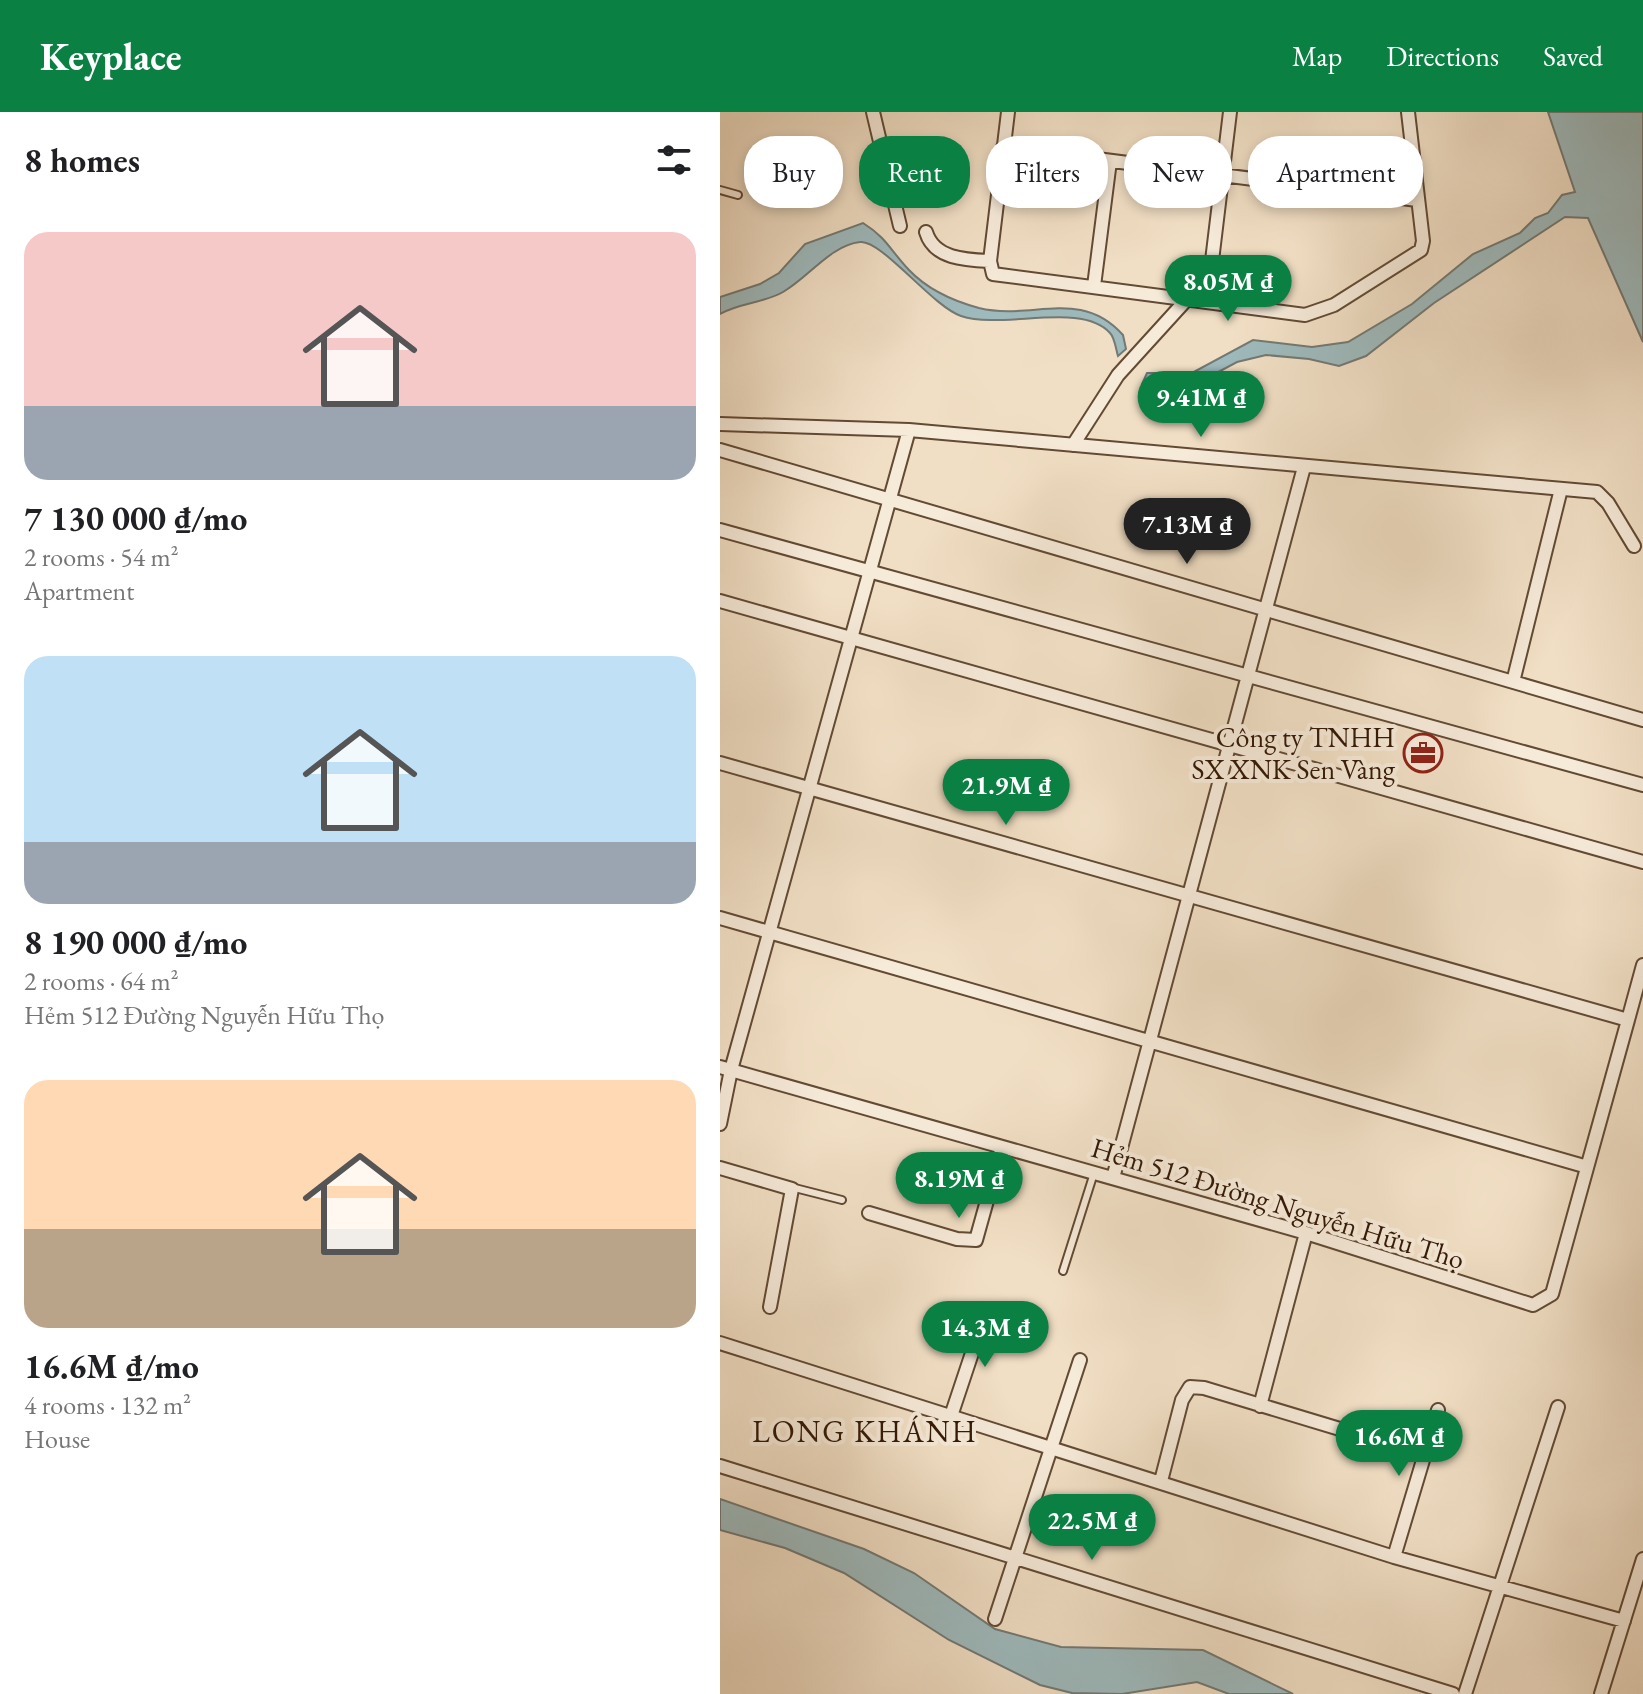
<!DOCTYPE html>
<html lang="en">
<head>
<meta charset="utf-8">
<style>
	body { margin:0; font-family:"EB Garamond",serif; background:#f6f6f6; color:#202124; height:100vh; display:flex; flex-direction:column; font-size:30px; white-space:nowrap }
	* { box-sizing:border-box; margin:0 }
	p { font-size:26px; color:#757577 }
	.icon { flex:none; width:44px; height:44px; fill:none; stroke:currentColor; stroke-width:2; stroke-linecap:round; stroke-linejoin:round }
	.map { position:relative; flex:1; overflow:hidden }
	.sheet { display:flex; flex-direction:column; background:#fff; width:720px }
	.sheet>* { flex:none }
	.top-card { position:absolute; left:24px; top:24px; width:760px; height:72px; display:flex; gap:16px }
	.price { position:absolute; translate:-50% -68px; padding:0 18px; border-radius:28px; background:#0b8043; color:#fff; font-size:26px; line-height:52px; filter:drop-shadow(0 2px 4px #0008) }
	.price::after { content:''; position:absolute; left:50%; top:48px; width:24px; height:18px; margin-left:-12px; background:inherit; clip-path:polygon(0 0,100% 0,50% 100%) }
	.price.active { background:#222; color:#fff }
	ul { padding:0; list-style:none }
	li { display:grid; align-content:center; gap:16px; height:424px; padding:0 24px }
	li span { display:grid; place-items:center; height:248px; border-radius:24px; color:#555 }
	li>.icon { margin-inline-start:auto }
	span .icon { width:144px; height:144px; fill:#fffc; stroke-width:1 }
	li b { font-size:34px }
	h2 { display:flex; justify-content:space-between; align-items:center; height:96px; padding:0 24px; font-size:34px }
	.chip { padding:0 28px; border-radius:32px; background:#fff; box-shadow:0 4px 12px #0003; font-size:28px; line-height:72px }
	.chip.active { background:#0b8043; color:#fff }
	header { display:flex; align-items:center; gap:48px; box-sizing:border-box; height:112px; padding:0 40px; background:#0b8043; color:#fff }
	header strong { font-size:38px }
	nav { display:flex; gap:44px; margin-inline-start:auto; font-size:28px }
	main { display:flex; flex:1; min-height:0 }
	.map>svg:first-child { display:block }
	.water { fill:#9ebabd; stroke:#737973; stroke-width:2 }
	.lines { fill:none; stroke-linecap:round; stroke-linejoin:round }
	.lane-casing { stroke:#624a34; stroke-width:10 }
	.street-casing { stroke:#624a34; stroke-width:16 }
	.lane { stroke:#f6ead9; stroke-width:6 }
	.street { stroke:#f6ead9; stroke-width:12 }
	.labels { text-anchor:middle; stroke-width:8; stroke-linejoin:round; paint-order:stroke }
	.poi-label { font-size:28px; fill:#331804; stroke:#f6ead9; text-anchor:end }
	.street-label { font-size:28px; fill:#331804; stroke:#f6ead9 }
	.neighbourhood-label { font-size:30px; letter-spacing:2px; fill:#331804; stroke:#f6ead9 }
</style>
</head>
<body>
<header>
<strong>Keyplace</strong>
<nav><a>Map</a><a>Directions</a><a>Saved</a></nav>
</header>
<main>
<section class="sheet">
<h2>8 homes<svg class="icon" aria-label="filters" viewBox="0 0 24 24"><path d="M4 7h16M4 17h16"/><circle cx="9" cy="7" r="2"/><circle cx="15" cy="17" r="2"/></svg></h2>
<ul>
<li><span style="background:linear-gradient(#f6c9c9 70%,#9aa5b1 0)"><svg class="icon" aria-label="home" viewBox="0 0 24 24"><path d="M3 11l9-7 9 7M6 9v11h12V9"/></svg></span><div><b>7 130 000 ₫/mo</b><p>2 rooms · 54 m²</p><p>Apartment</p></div></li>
<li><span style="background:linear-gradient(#bfe0f5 75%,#9aa5b1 0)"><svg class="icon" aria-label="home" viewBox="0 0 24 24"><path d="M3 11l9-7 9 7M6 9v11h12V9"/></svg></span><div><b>8 190 000 ₫/mo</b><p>2 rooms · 64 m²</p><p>Hẻm 512 Đường Nguyễn Hữu Thọ</p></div></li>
<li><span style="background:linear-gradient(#ffd9b3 60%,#b9a48a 0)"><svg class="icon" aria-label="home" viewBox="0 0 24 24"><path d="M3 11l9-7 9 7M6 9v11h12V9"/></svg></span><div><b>16.6M ₫/mo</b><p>4 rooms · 132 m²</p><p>House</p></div></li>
</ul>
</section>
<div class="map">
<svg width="923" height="1582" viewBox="0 0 923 1582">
	<rect width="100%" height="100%" fill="#f1dfc5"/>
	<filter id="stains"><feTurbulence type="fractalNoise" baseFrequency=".0025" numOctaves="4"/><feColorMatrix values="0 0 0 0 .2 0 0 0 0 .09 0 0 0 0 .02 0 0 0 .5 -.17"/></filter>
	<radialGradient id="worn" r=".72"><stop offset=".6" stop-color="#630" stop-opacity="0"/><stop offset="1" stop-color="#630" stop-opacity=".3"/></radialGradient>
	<path class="water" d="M828,0H923V230L868,106L845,105L714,191L646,244L619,254L589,247L546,243L517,250L489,265L464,271L438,275L422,272L427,261H472L533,228L592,235L628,230L692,192L753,142L800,121L815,106L828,101L842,83L855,80Z
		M143,111C167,126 170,138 189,158C208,178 233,189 259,196C312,209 360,175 403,223L406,237L398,244C396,238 395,226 390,221C362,189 282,218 241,204C212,194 161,127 140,130C111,133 88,166 63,180C44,191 18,191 0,202V185L40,172L59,161L85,132Z
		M0,1387L144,1437L194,1461L275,1517L341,1535L483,1538L573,1582H509L477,1570L402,1582L352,1581L320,1573L229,1528L124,1461L65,1436L0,1418Z"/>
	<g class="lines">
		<g class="lane-casing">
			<path id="lane" d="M0,78L18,83
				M71,1075L122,1088
				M343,1159L374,1061"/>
		</g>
		<g class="street-casing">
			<path id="street" d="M153,0L180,114
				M288,0L270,149L273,162L585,203L614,193L701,138L703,129L688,0
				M283,35L697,88
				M206,120C214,147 246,148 270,149
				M374,174L390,49
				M487,190L510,0
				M0,312L189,318L877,380L888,391L914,434
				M353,333L398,263L468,186
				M0,338L923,608
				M0,418L923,673
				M0,489L923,750
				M793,570L841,377
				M0,651L908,908L832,1182L813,1193L586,1121L0,955
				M0,806L864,1054
				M908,908L923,853
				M0,1012L11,958L189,318
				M0,1056L72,1077L50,1195
				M393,1066L584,355
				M149,1101L237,1127L256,1128L282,1035
				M0,1231L674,1445L904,1509
				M540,1294L586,1121
				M231,1304L266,1199
				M0,1354L733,1582
				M441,1369L462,1288L470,1275L484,1276L706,1343
				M674,1445L718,1298
				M275,1507L360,1248
				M745,1582L838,1295
				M881,1582L923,1447"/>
		</g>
		<use href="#lane" class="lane"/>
		<use href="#street" class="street"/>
	</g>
	<defs>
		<g id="office-ring" transform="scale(2)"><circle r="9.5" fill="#f6ead9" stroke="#8f2418" stroke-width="1.5"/><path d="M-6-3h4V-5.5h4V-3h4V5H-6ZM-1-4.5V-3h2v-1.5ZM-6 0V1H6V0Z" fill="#8f2418"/></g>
	</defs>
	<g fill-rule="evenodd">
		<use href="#office-ring" x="703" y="641"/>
	</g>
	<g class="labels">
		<g class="poi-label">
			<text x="675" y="635">Công ty TNHH<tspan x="675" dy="32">SX XNK Sen Vàng</tspan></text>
		</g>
		<g class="street-label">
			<text transform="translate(558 1091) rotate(17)" y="10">Hẻm 512 Đường Nguyễn Hữu Thọ</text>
		</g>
		<g class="neighbourhood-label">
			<text x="145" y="1330">LONG KHÁNH</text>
		</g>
	</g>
	<rect width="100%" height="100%" filter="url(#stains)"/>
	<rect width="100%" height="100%" fill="url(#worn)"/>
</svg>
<b class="price" style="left:508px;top:211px">8.05M ₫</b>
<b class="price" style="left:481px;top:327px">9.41M ₫</b>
<b class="price active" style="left:467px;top:454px">7.13M ₫</b>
<b class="price" style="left:286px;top:715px">21.9M ₫</b>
<b class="price" style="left:239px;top:1108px">8.19M ₫</b>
<b class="price" style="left:265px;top:1257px">14.3M ₫</b>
<b class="price" style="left:679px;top:1366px">16.6M ₫</b>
<b class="price" style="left:372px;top:1450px">22.5M ₫</b>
<div class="top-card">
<a class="chip">Buy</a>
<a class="chip active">Rent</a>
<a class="chip">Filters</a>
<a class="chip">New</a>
<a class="chip">Apartment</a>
</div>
</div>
</main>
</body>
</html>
